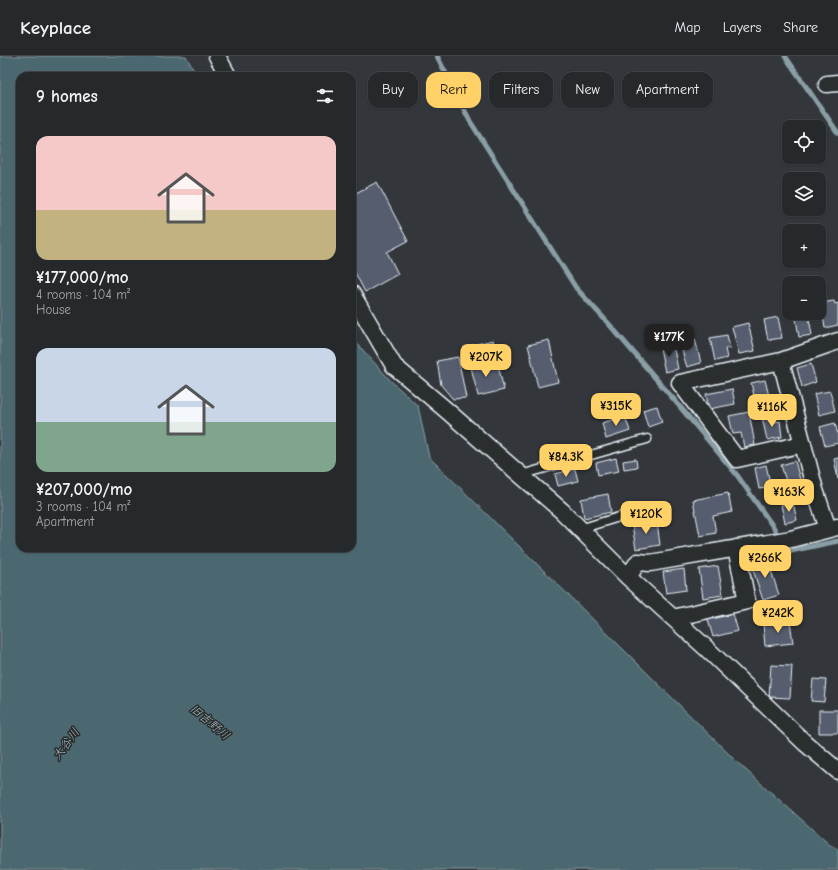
<!DOCTYPE html>
<html lang="en">
<head>
<meta charset="utf-8">
<style>
	body { margin:0; font-family:"Comic Neue","Klee One",sans-serif; background:#323538; color:#f1f3f6; height:100vh; display:flex; flex-direction:column; font-size:15px; white-space:nowrap }
	* { box-sizing:border-box; margin:0 }
	p { font-size:13px; color:#a4a6a9 }
	.icon { flex:none; width:22px; height:22px; fill:none; stroke:currentColor; stroke-width:2; stroke-linecap:round; stroke-linejoin:round }
	.map { position:relative; flex:1; overflow:hidden }
	.drawer { position:absolute; left:16px; top:16px; width:340px; height:480px; display:flex; flex-direction:column; background:#26292c; border-radius:12px; box-shadow:0 1px 3px #0004,0 0 0 1px #424548 }
	.drawer>* { flex:none }
	.hud { position:absolute; left:368px; top:16px; width:380px; height:36px; display:flex; gap:8px }
	.controls { position:absolute; left:782px; top:64px; display:grid; gap:8px }
	.controls a { display:grid; place-items:center; width:44px; height:44px; border-radius:8px; background:#26292c; box-shadow:0 1px 3px #0004,0 0 0 1px #424548; font-size:20px }
	.price { position:absolute; translate:-50% -34px; padding:0 9px; border-radius:8px; background:#ffd166; color:#111; font-size:13px; line-height:26px; filter:drop-shadow(0 1px 2px #0008) }
	.price::after { content:''; position:absolute; left:50%; top:24px; width:12px; height:9px; margin-left:-6px; background:inherit; clip-path:polygon(0 0,100% 0,50% 100%) }
	.price.active { background:#222; color:#fff }
	ul { padding:0; list-style:none }
	li { display:grid; align-content:center; gap:8px; height:212px; padding:0 20px }
	li span { display:grid; place-items:center; height:124px; border-radius:12px; color:#555 }
	li>.icon { margin-inline-start:auto }
	span .icon { width:72px; height:72px; fill:#fffc; stroke-width:1 }
	li b { font-size:17px }
	h2 { display:flex; justify-content:space-between; align-items:center; height:48px; padding:0 20px; font-size:17px }
	.pill { padding:0 14px; border-radius:12px; background:#26292c; box-shadow:0 1px 3px #0004,0 0 0 1px #424548; font-size:14px; line-height:36px }
	.pill.active { background:#ffd166; color:#111 }
	header { display:flex; align-items:center; gap:24px; box-sizing:border-box; height:56px; padding:0 20px; background:#26292c; border-bottom:1px solid #424548 }
	header strong { font-size:19px }
	nav { display:flex; gap:22px; margin-inline-start:auto; font-size:14px }
	.map>svg:first-child { display:block }
	.water { fill:#4b676f; stroke:#8a9ea6 }
	.lines { fill:none; stroke-linecap:round; stroke-linejoin:round }
	.stream { stroke:#8a9ea6; stroke-width:5 }
	.building { fill:#575d6e; stroke:#e8f1f8 }
	.service-casing { stroke:#e8f1f8; stroke-width:11 }
	.minor-casing { stroke:#e8f1f8; stroke-width:19 }
	.service { stroke:#2a2d2e; stroke-width:8 }
	.minor { stroke:#2a2d2e; stroke-width:16 }
	.labels { text-anchor:middle; stroke-width:3; stroke-linejoin:round; paint-order:stroke }
	.water-label { font-size:12px; font-style:italic; fill:#a9bac1; stroke:#2a2d2e }
</style>
</head>
<body>
<header>
<strong>Keyplace</strong>
<nav><a>Map</a><a>Layers</a><a>Share</a></nav>
</header>
<div class="map">
<svg width="838" height="814" viewBox="0 0 838 814">
	<rect width="100%" height="100%" fill="#33373b"/>
	<filter id="ink" filterUnits="userSpaceOnUse"><feTurbulence type="fractalNoise" baseFrequency=".025" numOctaves="2"/><feDisplacementMap in="SourceGraphic" scale="8" xChannelSelector="R" yChannelSelector="G"/><feConvolveMatrix kernelMatrix="1 2 1 2 8 2 1 2 1" color-interpolation-filters="sRGB"/></filter>
	<g filter="url(#ink)">
		<path class="water" d="M0,0H186L197,20H20V492H352V282L391,325L418,350L429,401L738,707L830,789L838,793V814H0Z"/>
		<g class="lines">
			<path class="stream" d="M437,0L470,65L576,232L609,268L676,346L737,419L774,472L786,496L838,485
				M785,0L838,77"/>
		</g>
		<path class="building" d="M377,126L408,185L387,196L398,218L365,236L352,211V139Z
			M834,245L835,248L838,247V269L825,272L821,247Z
			M795,257H808L812,279L799,281Z
			M778,261L782,282L768,284L764,264Z
			M748,267L755,295L739,298L732,271Z
			M727,279L730,292L725,293L727,302L715,305L710,282Z
			M695,283L701,307L687,311L680,288Z
			M493,284L496,296L467,303L464,291Z
			M549,284L558,326L538,331L528,289Z
			M673,289L678,313L665,316L660,292Z
			M458,301L466,342L453,343L441,329L437,305Z
			M486,303L488,311L498,309L504,334L478,340L470,307Z
			M811,308L816,326L802,331L797,312Z
			M765,324L771,348L757,352L751,327Z
			M732,333L735,348L709,353L706,338Z
			M830,335L835,355L819,359L814,338Z
			M657,350L662,366L648,371L643,354Z
			M749,356L755,389L744,391L741,377L733,378L729,360Z
			M773,359L775,366L780,365L782,381L767,384L762,361Z
			M625,360L630,375L606,383L602,367Z
			M835,367L838,379V387L825,390L820,371Z
			M616,402L619,415L598,419L596,407Z
			M838,402V423L834,403Z
			M636,403L637,411L624,413L623,405Z
			M795,405L802,431L789,435L781,409Z
			M766,409L771,431L759,433L755,412Z
			M575,413L578,425L558,430L555,418Z
			M728,437L732,456L713,460L716,477L700,480L693,444Z
			M608,438L611,456L584,462L581,443Z
			M793,447L797,464L785,467L781,449Z
			M657,466L660,489L636,493L632,469Z
			M767,502L779,539L763,544L751,508Z
			M718,510L723,539L703,542L699,513Z
			M684,513L686,534L666,537L663,516Z
			M733,558L738,575L713,581L708,564Z
			M790,565L793,587L765,590L763,568Z
			M771,609L792,610L790,642L769,641Z
			M813,623L826,624L824,646L811,645Z
			M819,654H838V677H819Z"/>
		<g class="lines">
			<g class="service-casing">
				<path id="service" d="M521,419L647,383
					M580,473L645,453"/>
			</g>
			<g class="minor-casing">
				<path id="minor" d="M217,0L228,20
					M827,28L838,27
					M352,238L394,310L445,353L562,455L628,521L705,591L805,687L838,715
					M781,305L680,327L737,403L803,388
					M828,473L815,434L781,305L838,285
					M628,521L638,506L650,507L791,483L837,471
					M673,562L747,545L736,492"/>
			</g>
			<use href="#service" class="service"/>
			<use href="#minor" class="minor"/>
		</g>
	</g>
	<g class="labels">
		<g class="water-label">
			<text transform="translate(210 666) rotate(40)" y="4">旧吉野川</text>
			<text transform="translate(66 688) rotate(-53)" y="4">大谷川</text>
		</g>
	</g>
</svg>
<div class="controls">
<a><svg class="icon" aria-label="locate" viewBox="0 0 24 24"><circle cx="12" cy="12" r="6"/><path d="M12 2v4M12 18v4M2 12h4M18 12h4"/></svg></a>
<a><svg class="icon" aria-label="layers" viewBox="0 0 24 24"><path d="M12 4l9 5-9 5-9-5zM3 14l9 5 9-5"/></svg></a>
<a>+</a>
<a>−</a>
</div>
<b class="price active" style="left:669px;top:302px">¥177K</b>
<b class="price" style="left:486px;top:322px">¥207K</b>
<b class="price" style="left:616px;top:371px">¥315K</b>
<b class="price" style="left:772px;top:372px">¥116K</b>
<b class="price" style="left:566px;top:422px">¥84.3K</b>
<b class="price" style="left:789px;top:457px">¥163K</b>
<b class="price" style="left:646px;top:479px">¥120K</b>
<b class="price" style="left:765px;top:523px">¥266K</b>
<b class="price" style="left:778px;top:578px">¥242K</b>
<div class="hud">
<a class="pill">Buy</a>
<a class="pill active">Rent</a>
<a class="pill">Filters</a>
<a class="pill">New</a>
<a class="pill">Apartment</a>
</div>
<section class="drawer">
<h2>9 homes<svg class="icon" aria-label="filters" viewBox="0 0 24 24"><path d="M4 7h16M4 17h16"/><circle cx="9" cy="7" r="2"/><circle cx="15" cy="17" r="2"/></svg></h2>
<ul>
<li><span style="background:linear-gradient(#f6c9c9 60%,#c2b280 0)"><svg class="icon" aria-label="home" viewBox="0 0 24 24"><path d="M3 11l9-7 9 7M6 9v11h12V9"/></svg></span><div><b>¥177,000/mo</b><p>4 rooms · 104 m²</p><p>House</p></div></li>
<li><span style="background:linear-gradient(#c9d6e8 60%,#7fa58c 0)"><svg class="icon" aria-label="home" viewBox="0 0 24 24"><path d="M3 11l9-7 9 7M6 9v11h12V9"/></svg></span><div><b>¥207,000/mo</b><p>3 rooms · 104 m²</p><p>Apartment</p></div></li>
</ul>
</section>
</div>
</body>
</html>
